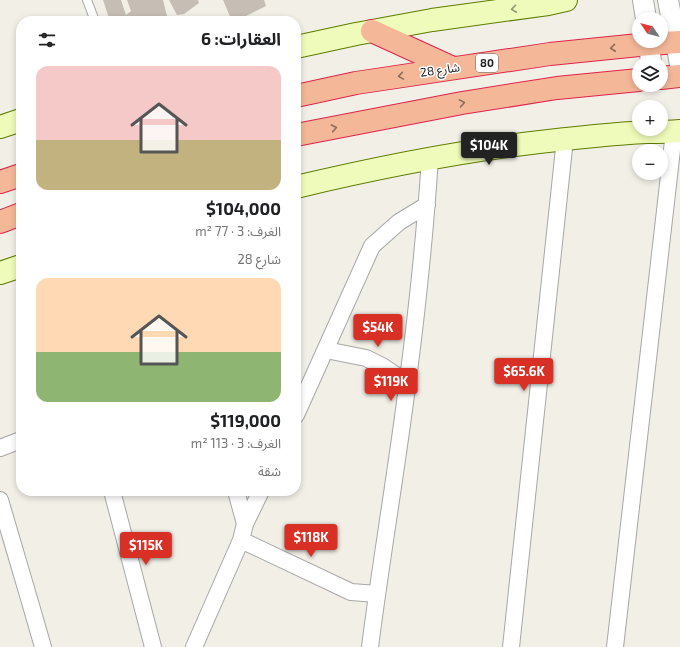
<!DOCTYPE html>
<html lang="ar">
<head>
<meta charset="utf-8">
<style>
	body { margin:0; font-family:"Exo 2","Noto Sans Arabic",sans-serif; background:#f2f2f2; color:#202124; direction:rtl; height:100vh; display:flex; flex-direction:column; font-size:15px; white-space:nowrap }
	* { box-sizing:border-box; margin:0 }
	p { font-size:13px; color:#757577 }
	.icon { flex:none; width:22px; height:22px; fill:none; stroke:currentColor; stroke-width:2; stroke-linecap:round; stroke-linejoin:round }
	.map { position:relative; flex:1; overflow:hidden; direction:ltr }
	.sheet { position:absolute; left:16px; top:16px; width:285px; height:480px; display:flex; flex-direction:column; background:#fff; border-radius:16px; box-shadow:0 2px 6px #0003; direction:rtl }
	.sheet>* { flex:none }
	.needle { width:26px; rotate:305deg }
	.fabs { position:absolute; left:632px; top:12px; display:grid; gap:8px }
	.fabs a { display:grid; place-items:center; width:36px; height:36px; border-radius:50%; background:#fff; box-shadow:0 2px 6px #0003; font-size:20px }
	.price { position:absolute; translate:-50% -34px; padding:0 9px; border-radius:4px; background:#d93025; color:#fff; font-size:13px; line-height:26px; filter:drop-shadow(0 1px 2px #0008) }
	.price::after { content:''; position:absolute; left:50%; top:24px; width:12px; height:9px; margin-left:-6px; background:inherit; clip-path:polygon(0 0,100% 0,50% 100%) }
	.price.selected { background:#222; color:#fff }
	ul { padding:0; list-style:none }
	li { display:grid; align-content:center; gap:8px; height:212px; padding:0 20px }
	li span { display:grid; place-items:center; height:124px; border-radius:12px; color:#555 }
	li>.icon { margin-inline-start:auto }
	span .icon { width:72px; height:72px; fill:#fffc; stroke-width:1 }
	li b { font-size:17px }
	h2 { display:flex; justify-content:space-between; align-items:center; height:48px; padding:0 20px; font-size:17px }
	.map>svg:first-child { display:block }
	.building { fill:#c6beb5 }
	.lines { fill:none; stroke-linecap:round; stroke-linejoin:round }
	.service-casing { stroke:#a7a7a7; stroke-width:10 }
	.minor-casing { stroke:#a7a7a7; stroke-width:18 }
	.tertiary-casing { stroke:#a7a7a7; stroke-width:22 }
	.secondary-casing { stroke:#5e7c02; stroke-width:24 }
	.trunk-casing { stroke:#df234a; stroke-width:24 }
	.service { stroke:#fff; stroke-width:8 }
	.minor { stroke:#fff; stroke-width:16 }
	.tertiary { stroke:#fff; stroke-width:20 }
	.secondary { stroke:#effbba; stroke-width:22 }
	.trunk { stroke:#f4b798; stroke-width:22 }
	.oneway { stroke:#929875 }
	.oneway2 { stroke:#8a6c5c }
	.labels { text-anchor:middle; stroke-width:3; stroke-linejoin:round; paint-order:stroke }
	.shield { fill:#fff; stroke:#636363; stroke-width:1 }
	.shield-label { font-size:11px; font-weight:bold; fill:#202020 }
	.street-label { font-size:12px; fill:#202020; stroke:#fff }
</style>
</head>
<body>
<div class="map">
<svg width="680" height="647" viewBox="0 0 680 647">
	<rect width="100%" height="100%" fill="#f1efe6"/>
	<path class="building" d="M103,0H121L126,15L131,11L127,0H163L167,16L158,20L154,16L148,21H110Z
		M169,0H198L199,3L184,14L177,15Z
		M223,0H264L266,6L236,21H232Z"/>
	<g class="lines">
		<g class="service-casing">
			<path id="service" d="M87,0L95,21"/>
		</g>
		<g class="minor-casing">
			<path id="minor" d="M326,350L366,358L382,366L397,376L407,387
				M296,415L372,246L399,222L427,205
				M0,448L21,440
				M112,491L153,647
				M236,491L245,524
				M0,500L30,602L43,647
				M241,540L351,592L377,594
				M194,647L241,540L245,524L261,491
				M370,647C381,560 396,474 407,387C417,311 425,235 430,158
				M511,647L565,139
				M615,647L674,132"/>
		</g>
		<g class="tertiary-casing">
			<path id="tertiary" d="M643,0L646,19
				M668,0L676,42L680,65
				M649,41L651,63"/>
		</g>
		<g class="secondary-casing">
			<path id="secondary" d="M296,47L356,34L432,20L548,4L566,0
				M0,127L21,120
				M296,187C371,169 446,154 523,144C564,139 605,134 647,132C658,132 669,132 680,131
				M0,273L21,266"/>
		</g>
		<g class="trunk-casing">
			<path id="trunk" d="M372,31L453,68
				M661,78L680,76
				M296,96L356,83L550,54L649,44L680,42
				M296,135L462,103L557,88L639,80
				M0,182L21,175
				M0,222L21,214"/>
		</g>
		<use href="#service" class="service"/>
		<use href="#minor" class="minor"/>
		<use href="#tertiary" class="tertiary"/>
		<use href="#secondary" class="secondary"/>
		<use href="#trunk" class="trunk"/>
	</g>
	<defs><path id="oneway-chevron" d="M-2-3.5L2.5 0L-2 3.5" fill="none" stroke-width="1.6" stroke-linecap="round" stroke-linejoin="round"/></defs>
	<use class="oneway" href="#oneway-chevron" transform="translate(514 9) rotate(172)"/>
	<g class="oneway2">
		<use href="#oneway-chevron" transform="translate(613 48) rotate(174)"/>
		<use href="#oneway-chevron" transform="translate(401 76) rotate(171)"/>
		<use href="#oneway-chevron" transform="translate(462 103) rotate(-10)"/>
		<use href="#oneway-chevron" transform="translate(334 128) rotate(-11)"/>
	</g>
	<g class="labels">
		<rect class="shield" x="476" y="54" width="22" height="18" rx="3"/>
		<g class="shield-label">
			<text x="487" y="67">80</text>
		</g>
		<g class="street-label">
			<text transform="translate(440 70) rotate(-8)" y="4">شارع 28</text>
		</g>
	</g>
</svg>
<div class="fabs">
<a><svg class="needle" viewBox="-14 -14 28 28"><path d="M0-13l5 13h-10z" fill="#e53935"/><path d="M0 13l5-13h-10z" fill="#757577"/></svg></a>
<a><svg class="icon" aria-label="layers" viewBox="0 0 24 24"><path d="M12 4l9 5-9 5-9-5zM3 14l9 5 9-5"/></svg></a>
<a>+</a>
<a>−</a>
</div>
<b class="price selected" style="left:489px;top:166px">$104K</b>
<b class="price" style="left:378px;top:348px">$54K</b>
<b class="price" style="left:524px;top:392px">$65.6K</b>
<b class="price" style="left:391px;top:402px">$119K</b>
<b class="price" style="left:311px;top:558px">$118K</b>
<b class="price" style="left:146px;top:566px">$115K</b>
<section class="sheet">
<h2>العقارات: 6<svg class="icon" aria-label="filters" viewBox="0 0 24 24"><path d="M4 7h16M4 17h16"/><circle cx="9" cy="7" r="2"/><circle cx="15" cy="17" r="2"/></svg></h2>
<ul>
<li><span style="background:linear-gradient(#f6c9c9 60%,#c2b280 0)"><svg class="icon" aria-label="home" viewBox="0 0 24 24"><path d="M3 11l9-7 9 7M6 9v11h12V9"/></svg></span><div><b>$104,000</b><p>الغرف: 3 · 77 m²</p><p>شارع 28</p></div></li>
<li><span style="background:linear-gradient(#ffd9b3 60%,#8fb573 0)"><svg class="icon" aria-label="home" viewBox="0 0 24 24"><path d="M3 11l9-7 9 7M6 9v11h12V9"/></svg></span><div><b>$119,000</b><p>الغرف: 3 · 113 m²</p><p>شقة</p></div></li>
</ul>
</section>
</div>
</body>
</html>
